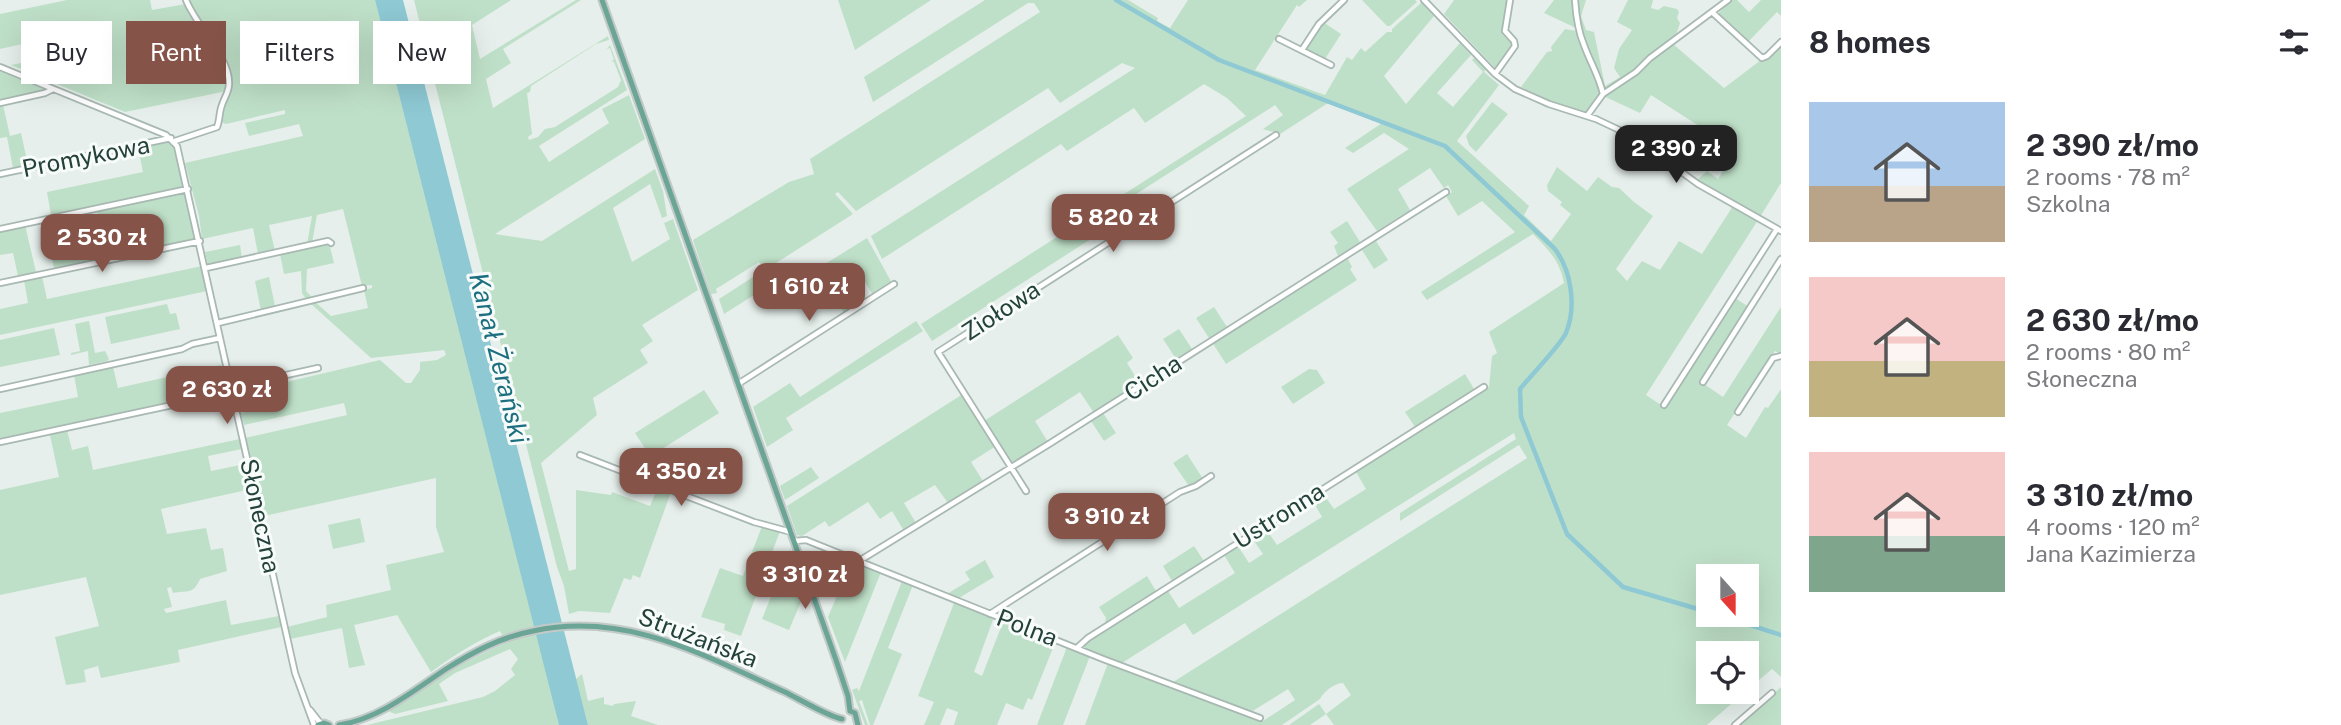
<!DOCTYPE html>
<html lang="en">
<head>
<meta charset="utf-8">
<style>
	body { margin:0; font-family:"Public Sans",sans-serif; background:#f2f2f3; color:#2b2b33; height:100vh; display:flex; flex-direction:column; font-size:26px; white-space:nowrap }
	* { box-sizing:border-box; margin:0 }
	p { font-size:23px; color:#7c7c81 }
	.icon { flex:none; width:38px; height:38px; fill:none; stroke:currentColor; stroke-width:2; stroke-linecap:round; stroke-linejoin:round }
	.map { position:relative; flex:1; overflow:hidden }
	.details { display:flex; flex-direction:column; background:#fff; width:560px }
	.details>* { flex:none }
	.hud { position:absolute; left:21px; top:21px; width:665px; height:63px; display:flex; gap:14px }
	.needle { width:46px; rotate:159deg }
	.buttons { position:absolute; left:1696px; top:564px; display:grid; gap:14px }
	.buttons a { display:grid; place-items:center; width:63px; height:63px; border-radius:0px; background:#fff; box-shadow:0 7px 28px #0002; font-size:35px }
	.price { position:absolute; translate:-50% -60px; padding:0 16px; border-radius:14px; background:#855347; color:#fff; font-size:23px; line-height:46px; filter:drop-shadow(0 2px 4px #0008) }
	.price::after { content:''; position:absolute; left:50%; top:42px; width:21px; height:16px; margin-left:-10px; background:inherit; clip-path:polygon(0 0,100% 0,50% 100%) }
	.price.current { background:#222; color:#fff }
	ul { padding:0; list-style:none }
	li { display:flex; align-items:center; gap:21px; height:175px; padding:0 28px }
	li span { display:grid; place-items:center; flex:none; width:196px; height:140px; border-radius:0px; color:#555 }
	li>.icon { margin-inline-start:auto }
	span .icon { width:84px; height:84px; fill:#fffc; stroke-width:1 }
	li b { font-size:30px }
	h2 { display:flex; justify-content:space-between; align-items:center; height:84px; padding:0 28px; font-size:30px }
	.pill { padding:0 24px; border-radius:0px; background:#fff; box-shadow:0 7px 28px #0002; font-size:24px; line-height:63px }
	.pill.current { background:#855347; color:#fff }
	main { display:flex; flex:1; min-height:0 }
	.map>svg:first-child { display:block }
	.green { fill:#bfe0c8; fill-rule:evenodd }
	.water { fill:#8ec9d4 }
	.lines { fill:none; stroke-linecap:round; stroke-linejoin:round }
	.canal { stroke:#8ec9d4; stroke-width:4.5 }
	.minor-casing { stroke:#a8b8b2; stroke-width:8 }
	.major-casing { stroke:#c2cac8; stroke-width:9 }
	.minor { stroke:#fff; stroke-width:4.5 }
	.major { stroke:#6aa596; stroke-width:5 }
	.labels { text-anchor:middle; stroke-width:6; stroke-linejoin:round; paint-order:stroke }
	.street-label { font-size:24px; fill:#24423a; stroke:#f7fbf9 }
	.water-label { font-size:26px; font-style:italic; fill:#1c6f80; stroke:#f7fbf9 }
</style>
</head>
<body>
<main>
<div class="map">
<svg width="1781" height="725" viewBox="0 0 1781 725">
	<rect width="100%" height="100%" fill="#e6efeb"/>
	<path class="green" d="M67,0H150L152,10L186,4C186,14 190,16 196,24C209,40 228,71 227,91L125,112L11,65L31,61L27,43L0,49V14Z
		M188,0H375L535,626L502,635L500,631C476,641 453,656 431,672L397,615L354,625L365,665L349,668L342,628L290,639L287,627L327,617L326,605L391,590L386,565L444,552L436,527V478L264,516L245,438L347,415L344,403L244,425L241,413L286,403L282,383L380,360L406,383H411L420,370V362L437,360L446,355L444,350L371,358L310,303L314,301L331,316L368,308L364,290L372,288V285L362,286L343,209L317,215L312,243L307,244L312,216L269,225L275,251L258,254L253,228L202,239L199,216L185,163L303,136L299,124L249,136L245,123L285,114V110L226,124L221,122C222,107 228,102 230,90C236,65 200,22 188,0Z
		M414,0H511L472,25L480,59L576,0H581L503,49L511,63L486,79L493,108L608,36L609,40L596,44L531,86L530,92L527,93L532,134L528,137L529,140L538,137L545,129L555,127L618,87L621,80L614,62L611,61L614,60L610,48L607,49L610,45L627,90L539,146L549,162L609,123L602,109L629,95L645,139L495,234L542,241L655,169L663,191L667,216L662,218L650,184L613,208L632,262L670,239L664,223L673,219L698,290L642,325L653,341L640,350L648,363L593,398L597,415L541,463L569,571L576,569V490L611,495L612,492L650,506L658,487L671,492L640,578L633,575L631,580L624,578L610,613L579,611L569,614L564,586L557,567Z
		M838,0H931L855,50Z
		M985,0H1128L1158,18L1157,21L1170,28L1188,0H1307L1299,7L1297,5L1255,70L1325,95L1347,57L1352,60L1361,48L1365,52L1387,32H1392V29L1422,2L1434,16L1384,76L1406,104L1460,43L1471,55L1437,93L1453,107L1483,72L1472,60L1474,58L1486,69L1484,72L1499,85L1457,141L1529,206L1524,215L1551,241L1571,214L1560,205L1562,202L1548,191L1547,185L1557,167L1587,191L1598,177L1612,187L1619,188L1634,202L1653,216L1616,269L1627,281L1642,261L1660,270L1679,241L1702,254L1733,206L1758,220L1646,395L1664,407L1735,298L1749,307L1701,382L1723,397L1781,307V354L1775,351L1727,425L1746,438L1765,407L1768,408L1781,389V677L1772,669L1746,691V653H1708V691H1746L1707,725H1334L1326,714L1310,725H1289L1319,704L1326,714L1351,695L1343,683C1335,683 1324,691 1320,699L1282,725H1085L1108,663L1263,721L1295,700L1288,689L1251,712L1170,684L1527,458L1519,445L1400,521V513L1516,439L1514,433L1193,635L1185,623L1122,663L1084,648L1083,645L1168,591L1179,608L1235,573L1224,555L1238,546L1249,563L1263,554L1252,538L1266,529L1277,545L1322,517L1314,503L1309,501L1326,491L1325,496L1334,509L1366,489L1356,472L1489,387L1492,356L1497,353L1489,332L1564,283C1560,261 1548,249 1533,234L1427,300L1421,292L1515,232L1482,201L1458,216L1446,196L1452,192L1448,185L1444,188L1430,168L1398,189L1410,210L1377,231L1347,189L1409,149L1384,133L1353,153L1345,148L1382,123L1328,103L1280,134L1263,129L1283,115L1275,105L1130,198L1136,210L932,341L921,324L1246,116L1227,98L1204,84L1145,123L1134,108L1067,151L1061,144L882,259L871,236L1135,68L1122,63L1060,103L1048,88L856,211L838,192L835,194L853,214L765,270L773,283L724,314L719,299L764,270L759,262L716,289L717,293L711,294L693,240L789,182L814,174L810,159L1040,12L1034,3H1028L873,102L864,77ZM1708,576H1746V614H1708Z
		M1362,0H1415L1417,2L1390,26H1387Z
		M1454,0H1508L1502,34L1513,45L1496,69L1444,14Z
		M1554,0H1573L1576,28L1544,13Z
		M1578,0H1586L1581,16L1586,30L1594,32L1605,86L1620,77L1614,68L1619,49L1632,30L1617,22L1628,0H1653L1651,8L1658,10L1664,6L1677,9L1679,12L1677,18L1680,23L1673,44L1724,88L1761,60L1764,62L1781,44V183L1760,217L1697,180L1707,171L1718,179L1736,150L1651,95L1640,113L1599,94L1585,113L1544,100L1545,98L1521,87L1547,52L1552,51L1551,47L1565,29L1582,32Z
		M1731,0H1737L1749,12L1761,0H1781V16L1777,12L1748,42L1718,14Z
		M1323,22L1341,34L1325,59L1307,50V47Z
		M0,70L45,89L44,90L0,100Z
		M1492,102L1508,114L1476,152L1469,145L1466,136Z
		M3,105L10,136L21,133L28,165L13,168L7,137L0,138V106Z
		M169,142L173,146L184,186L51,215L47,192L143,172L138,147Z
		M183,192L185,193L195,239L160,246L154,223L102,234L107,257L54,268L49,245L101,234L97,210Z
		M1347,221L1360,242L1338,256L1334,246L1338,243L1330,232Z
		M25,225L36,272L18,276L13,253L0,255V230Z
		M867,238L892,283L873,295L860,274L845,283L859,304L844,313L831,292L806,308L795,291L813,281L809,274Z
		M1376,241L1388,260L1374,269L1362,250Z
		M329,243L334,263L307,269L306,291L312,297L306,299L302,293L301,271L284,274L280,254Z
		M240,245L242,258L208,265L205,252Z
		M1348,259L1352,267L1350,269L1357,280L1226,364L1212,342Z
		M202,266L207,291L0,335V309L28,303L24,280L42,276L47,299Z
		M269,277L275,306L261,311L255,281Z
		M167,304L170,314L176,313L180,329L111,344L105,317Z
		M1214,307L1227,327L1209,338L1196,318Z
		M89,321L95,353L105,351L109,359L107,361L89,365L88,351L71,355V353L80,351L75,324Z
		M916,321L923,331L786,418L793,430L767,447L753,407L790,383L800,397Z
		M54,328L60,355L0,367V340Z
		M1179,329L1192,349L1176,359L1163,339Z
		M1118,335L1133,358L1127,363L1140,384L1094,413L1080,392L1035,421L1048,442L1015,463H1011L984,421Z
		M221,365L226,390L0,440V413L78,397L74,375L113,367L118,388Z
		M1309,369L1317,370L1325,383L1293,404L1281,387Z
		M1465,374L1474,389L1415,427L1405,412Z
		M704,390L719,413L654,454L661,465L643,477L640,473L638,475L627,471L650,456L635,433Z
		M963,394L996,446L971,462L983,481L948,503L935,485L904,503L916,523L904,531L892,511L880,519L868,502L829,527L825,521L802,536L797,535L787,506Z
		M1103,413L1116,433L1104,441L1091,421Z
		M67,430L72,450L88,446L93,470L240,439L242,449L208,456L211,471L245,464L251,489L161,509L167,534L206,528L211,550L223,548L227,571L200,579C193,595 188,590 173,593L171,587L167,588L172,607L164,609L166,613L226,600L231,625L279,616L281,627L178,650L180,662L101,678L98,666L84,670L86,682L66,685L55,637L99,626L86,577L0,595V490L59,477L50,435L52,433Z
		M1187,454L1203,479L1189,486L1173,463Z
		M811,467L819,478L785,500L780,486Z
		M360,518L365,542L333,549L328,525Z
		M762,526L780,531L741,636L724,630L725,624L701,617L720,568L743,576Z
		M1194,546L1204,561L1172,581L1163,566Z
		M790,549L805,592L789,630L762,619Z
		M852,560L881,572L845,662L828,617Z
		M985,560L994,577L959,598L947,594L970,580L965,572Z
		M1147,576L1156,591L1105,623L1106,618L1099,607Z
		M902,581L913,585L888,648L902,654L873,725H870L862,700L859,701L868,725H865L852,690L857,688L859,691Z
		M954,603L994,617L974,672L982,676L1003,622L1055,643L1032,700L1028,698L1023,710L1006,703L997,725H954L958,712L947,708L940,725H924L934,702L918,696Z
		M537,633L559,725H367L483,697L495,691L515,675L511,669L518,659L510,649L455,673L439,684L448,701L395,714L390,712V709C438,679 482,647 537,633Z
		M1067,647L1090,656L1063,725H1037Z
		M582,674L588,701L604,697V704L613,706L614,704L636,701L631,716L658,725H588L576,679Z
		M1781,687V725H1738Z"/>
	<path class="water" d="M375,0H403L588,725H559Z"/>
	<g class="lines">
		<path class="canal" d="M1116,0L1219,60L1445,146L1554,248C1571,269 1577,306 1566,333C1559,347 1531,375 1520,389L1521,417L1567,534L1623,587L1708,612
			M1716,614L1781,635"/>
		<g class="minor-casing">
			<path id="minor" d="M1424,0L1495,74L1515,89L1549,104L1596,119L1632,136L1698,184L1781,231
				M1575,0C1576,15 1578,31 1584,45C1590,62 1599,76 1603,94
				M1713,13L1762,58L1767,56L1781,42
				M1279,39L1331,65
				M1302,50L1319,24L1344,0
				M0,67L166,135L177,146L295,673L314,725
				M1495,74L1515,46L1514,41L1505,31L1510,0
				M0,103L45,93L53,89
				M1587,116L1603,94L1636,72L1650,58L1728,0
				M175,141L217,127C220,120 219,112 222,105C224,98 229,92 229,84C230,57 196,26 186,0
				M0,174L171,138
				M0,229L188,189
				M206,268L328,241L331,243
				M0,283L200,241
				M218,323L363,288
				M1703,382L1781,259
				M738,384L894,284
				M232,387L318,368
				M0,389L182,349L192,344L220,338
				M1664,405L1777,229
				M1738,412L1773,358L1781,356
				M0,442L233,392
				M580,455L754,522L791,532
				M1026,491L938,352L1276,135
				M794,541L806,540L1103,659L1260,718
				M859,561L1049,444L1446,192
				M990,614L1180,492L1196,486L1211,476
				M1077,648L1088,638L1484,387
				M310,710L321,724
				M1735,725L1772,693"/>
		</g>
		<g class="major-casing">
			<path id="major" d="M602,0L836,660L848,696L850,711
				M850,711L855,713L858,725
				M318,725L324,723L329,725
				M339,725C379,719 413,691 446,669C473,652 501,637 533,631C626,611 703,655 785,692C799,699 829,717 842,719"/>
		</g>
		<use href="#minor" class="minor"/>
		<use href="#major" class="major"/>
	</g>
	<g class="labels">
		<g class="street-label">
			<text transform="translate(86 157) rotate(-11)" y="8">Promykowa</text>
			<text transform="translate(1001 311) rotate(-33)" y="8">Ziołowa</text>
			<text transform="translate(1153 378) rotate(-33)" y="8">Cicha</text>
			<text transform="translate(260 516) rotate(78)" y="8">Słoneczna</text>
			<text transform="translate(1279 516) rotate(-32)" y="8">Ustronna</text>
			<text transform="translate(1027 628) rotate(21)" y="8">Polna</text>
			<text transform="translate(698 638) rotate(21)" y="8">Strużańska</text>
		</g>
		<g class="water-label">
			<text transform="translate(499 358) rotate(76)" y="9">Kanał Żerański</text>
		</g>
	</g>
</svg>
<div class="buttons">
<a><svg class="needle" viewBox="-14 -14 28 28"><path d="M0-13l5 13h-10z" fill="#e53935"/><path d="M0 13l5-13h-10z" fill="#7c7c81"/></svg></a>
<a><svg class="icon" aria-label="locate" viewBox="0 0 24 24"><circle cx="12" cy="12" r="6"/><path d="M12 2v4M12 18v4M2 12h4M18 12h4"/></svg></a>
</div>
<b class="price current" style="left:1676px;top:185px">2 390 zł</b>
<b class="price" style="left:1113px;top:254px">5 820 zł</b>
<b class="price" style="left:102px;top:274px">2 530 zł</b>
<b class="price" style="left:809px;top:323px">1 610 zł</b>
<b class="price" style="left:227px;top:426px">2 630 zł</b>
<b class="price" style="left:681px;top:508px">4 350 zł</b>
<b class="price" style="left:1107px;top:553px">3 910 zł</b>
<b class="price" style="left:805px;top:611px">3 310 zł</b>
<div class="hud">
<a class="pill">Buy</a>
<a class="pill current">Rent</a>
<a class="pill">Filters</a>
<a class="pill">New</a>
</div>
</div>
<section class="details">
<h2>8 homes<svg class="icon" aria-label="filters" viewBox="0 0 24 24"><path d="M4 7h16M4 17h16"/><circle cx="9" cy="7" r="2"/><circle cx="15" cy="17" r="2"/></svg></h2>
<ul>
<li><span style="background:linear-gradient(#a9c7e8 60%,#b9a48a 0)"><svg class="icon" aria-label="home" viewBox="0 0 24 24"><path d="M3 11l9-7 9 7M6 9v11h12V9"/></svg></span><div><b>2 390 zł/mo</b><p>2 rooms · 78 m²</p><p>Szkolna</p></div></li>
<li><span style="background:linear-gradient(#f6c9c9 60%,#c2b280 0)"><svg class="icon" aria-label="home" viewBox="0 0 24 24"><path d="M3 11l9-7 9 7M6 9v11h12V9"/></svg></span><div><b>2 630 zł/mo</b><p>2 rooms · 80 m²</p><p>Słoneczna</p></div></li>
<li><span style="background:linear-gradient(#f6c9c9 60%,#7fa58c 0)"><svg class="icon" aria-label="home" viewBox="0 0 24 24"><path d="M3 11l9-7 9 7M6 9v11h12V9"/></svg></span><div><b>3 310 zł/mo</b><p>4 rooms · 120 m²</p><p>Jana Kazimierza</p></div></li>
</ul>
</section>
</main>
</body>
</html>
